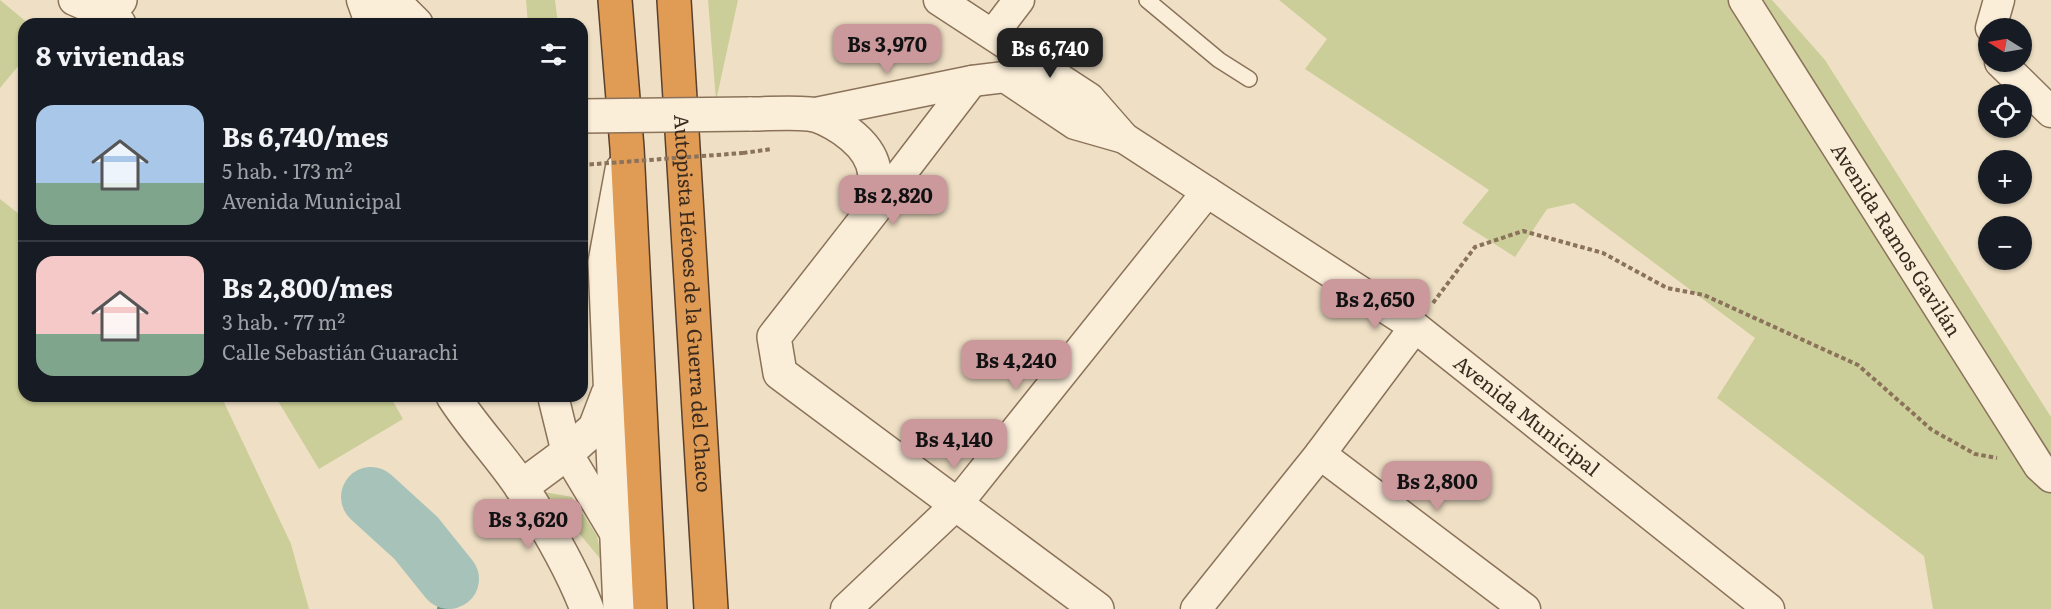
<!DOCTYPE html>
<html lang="es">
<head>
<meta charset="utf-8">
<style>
	body { margin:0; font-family:Literata,serif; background:#242831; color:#f1f3f6; height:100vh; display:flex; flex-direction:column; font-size:22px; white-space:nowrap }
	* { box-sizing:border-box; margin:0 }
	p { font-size:20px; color:#9ea1a6 }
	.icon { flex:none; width:33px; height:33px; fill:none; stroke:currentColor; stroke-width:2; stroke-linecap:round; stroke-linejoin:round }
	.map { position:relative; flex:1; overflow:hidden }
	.drawer { position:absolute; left:18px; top:18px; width:570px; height:384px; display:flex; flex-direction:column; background:#171b24; border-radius:18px; box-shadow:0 2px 4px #0004 }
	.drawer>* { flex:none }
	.needle { width:39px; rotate:281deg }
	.buttons { position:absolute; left:1978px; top:18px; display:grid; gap:12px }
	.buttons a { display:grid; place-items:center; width:54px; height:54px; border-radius:50%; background:#171b24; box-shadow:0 2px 4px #0004; font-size:30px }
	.price { position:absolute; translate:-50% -51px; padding:0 14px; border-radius:12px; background:#cb989c; color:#111; font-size:20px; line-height:39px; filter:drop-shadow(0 2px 3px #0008) }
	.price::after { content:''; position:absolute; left:50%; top:36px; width:18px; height:14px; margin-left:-9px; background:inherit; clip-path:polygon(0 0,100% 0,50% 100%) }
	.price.current { background:#222; color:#fff }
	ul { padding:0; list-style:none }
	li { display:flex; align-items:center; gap:18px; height:150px; padding:0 18px }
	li+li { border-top:2px solid #363941 }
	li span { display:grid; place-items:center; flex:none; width:168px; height:120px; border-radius:18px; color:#555 }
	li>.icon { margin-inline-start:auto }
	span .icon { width:72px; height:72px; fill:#fffc; stroke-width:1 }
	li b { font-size:26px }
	h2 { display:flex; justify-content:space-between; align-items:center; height:72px; padding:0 18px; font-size:26px }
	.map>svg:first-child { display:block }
	.green { fill:#cbce98 }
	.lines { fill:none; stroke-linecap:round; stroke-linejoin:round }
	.stream { stroke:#6d9286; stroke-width:10 }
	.river { stroke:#a7c3b9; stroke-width:60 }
	.service-casing { stroke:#8b725a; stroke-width:18 }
	.minor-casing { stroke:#8b725a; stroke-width:33 }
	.tertiary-casing { stroke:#8b725a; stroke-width:36 }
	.motorway-casing { stroke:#59402e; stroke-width:36 }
	.path { stroke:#8b725a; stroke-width:4; stroke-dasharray:4.5 3; stroke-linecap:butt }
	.service { stroke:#faeed9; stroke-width:15 }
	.minor { stroke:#faeed9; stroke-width:30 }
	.tertiary { stroke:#faeed9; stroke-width:33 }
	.motorway { stroke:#e09b54; stroke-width:33 }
	.tertiary-bridge-casing { stroke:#8b725a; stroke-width:36; stroke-linecap:butt }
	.path-bridge { stroke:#8b725a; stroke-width:4; stroke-dasharray:4.5 3; stroke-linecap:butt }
	.tertiary-bridge { stroke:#faeed9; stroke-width:33 }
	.labels { text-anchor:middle; stroke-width:5; stroke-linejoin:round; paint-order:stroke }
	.street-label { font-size:20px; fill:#3b2b1f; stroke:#f7ebd5 }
</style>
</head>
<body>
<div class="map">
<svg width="2051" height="609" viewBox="0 0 2051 609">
	<rect width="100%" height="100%" fill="#efe0c5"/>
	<path class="green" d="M0,0L29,24H24V59L0,88Z
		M526,0H555L558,24H528Z
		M708,0H738L716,101Z
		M1279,0H1772L1825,60L2051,417V609H1933L1924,556L1717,398L1755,338L1574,203L1547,209L1515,257L1462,223L1489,190L1305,69L1327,39Z
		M0,199L24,218V396H221L291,544L309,609H0Z
		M275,396H390L403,419L319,469Z
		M545,492L572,497L597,536L602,561Z"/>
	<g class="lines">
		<path class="stream" d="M442,609L449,579"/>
		<path class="river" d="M371,497L416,538L449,579"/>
		<g class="service-casing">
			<path id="service" d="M1147,0L1219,60L1249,79"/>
		</g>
		<g class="minor-casing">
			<g id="minor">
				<path d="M74,0L108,15"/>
				<path d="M362,0L368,17L374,24"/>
				<path id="s1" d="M939,0L1089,98L1124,138L1415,327L1769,609"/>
				<path id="s2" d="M1744,0L2039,466L2051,477"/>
				<path d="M1991,28L1999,0"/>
				<path d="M993,34L1019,0"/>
				<path d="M2000,62L2051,112"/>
				<path d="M811,114L972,81L1005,77L1075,124L1124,138"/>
				<path d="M874,209L972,81"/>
				<path d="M553,396L567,453L618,538"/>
				<path d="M1320,454L1525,609"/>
				<path d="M846,609L957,504L1207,192"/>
				<path d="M1196,609L1320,454L1415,327"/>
			</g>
		</g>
		<g class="tertiary-casing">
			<path id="tertiary" d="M392,0L416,24
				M119,24L108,15L120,0
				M749,114C768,114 789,112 809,114C820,115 834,123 843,129C876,152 878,171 874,209L774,337L780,373L1097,609
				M453,396C474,429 501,456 522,488C546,525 571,567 587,609
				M521,487L567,453L595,428L608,394
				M620,609L605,262L622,170"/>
		</g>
		<g class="motorway-casing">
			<g id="motorway">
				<path d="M615,0L627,148L650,609"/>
				<path id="s3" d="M674,0L711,609"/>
			</g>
		</g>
		<path class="path" d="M743,153L772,149
			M1433,303L1475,247L1523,231L1603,253L1667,288L1704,295L1858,365L1932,430L1975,454L1997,458"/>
		<use href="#service" class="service"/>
		<use href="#minor" class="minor"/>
		<use href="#tertiary" class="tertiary"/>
		<use href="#motorway" class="motorway"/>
		<g class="tertiary-bridge-casing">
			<path id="tertiary-bridge" d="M582,116L749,114"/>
		</g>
		<path class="path-bridge" d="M582,165L743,153"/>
		<use href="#tertiary-bridge" class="tertiary-bridge"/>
	</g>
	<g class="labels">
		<g class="street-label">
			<text dy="7" stroke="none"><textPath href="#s2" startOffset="284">Avenida Ramos Gavilán</textPath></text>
			<text dy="7" stroke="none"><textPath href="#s3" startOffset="304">Autopista Héroes de la Guerra del Chaco</textPath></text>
			<text dy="7" stroke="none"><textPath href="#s1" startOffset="722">Avenida Municipal</textPath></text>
		</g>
	</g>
</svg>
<div class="buttons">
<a><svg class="needle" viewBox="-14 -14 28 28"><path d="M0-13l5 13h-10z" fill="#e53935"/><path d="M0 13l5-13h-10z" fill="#9ea1a6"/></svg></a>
<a><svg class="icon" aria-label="locate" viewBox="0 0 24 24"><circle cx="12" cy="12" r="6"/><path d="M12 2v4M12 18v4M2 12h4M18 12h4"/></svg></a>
<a>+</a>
<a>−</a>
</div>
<b class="price" style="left:887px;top:75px">Bs 3,970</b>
<b class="price current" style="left:1050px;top:79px">Bs 6,740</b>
<b class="price" style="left:893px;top:226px">Bs 2,820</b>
<b class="price" style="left:1375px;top:330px">Bs 2,650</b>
<b class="price" style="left:1016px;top:391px">Bs 4,240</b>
<b class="price" style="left:954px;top:470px">Bs 4,140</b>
<b class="price" style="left:1437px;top:512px">Bs 2,800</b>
<b class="price" style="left:528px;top:550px">Bs 3,620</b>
<section class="drawer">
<h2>8 viviendas<svg class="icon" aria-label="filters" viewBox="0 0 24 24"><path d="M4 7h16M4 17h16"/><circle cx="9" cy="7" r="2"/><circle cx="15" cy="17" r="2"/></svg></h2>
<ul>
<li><span style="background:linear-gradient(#a9c7e8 65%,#7fa58c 0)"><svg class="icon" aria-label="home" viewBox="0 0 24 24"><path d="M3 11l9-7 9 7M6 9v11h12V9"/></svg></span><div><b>Bs 6,740/mes</b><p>5 hab. · 173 m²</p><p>Avenida Municipal</p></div></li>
<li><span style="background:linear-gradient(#f6c9c9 65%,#7fa58c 0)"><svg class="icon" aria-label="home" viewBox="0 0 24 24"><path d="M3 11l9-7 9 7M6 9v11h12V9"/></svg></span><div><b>Bs 2,800/mes</b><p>3 hab. · 77 m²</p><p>Calle Sebastián Guarachi</p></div></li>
</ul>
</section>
</div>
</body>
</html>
